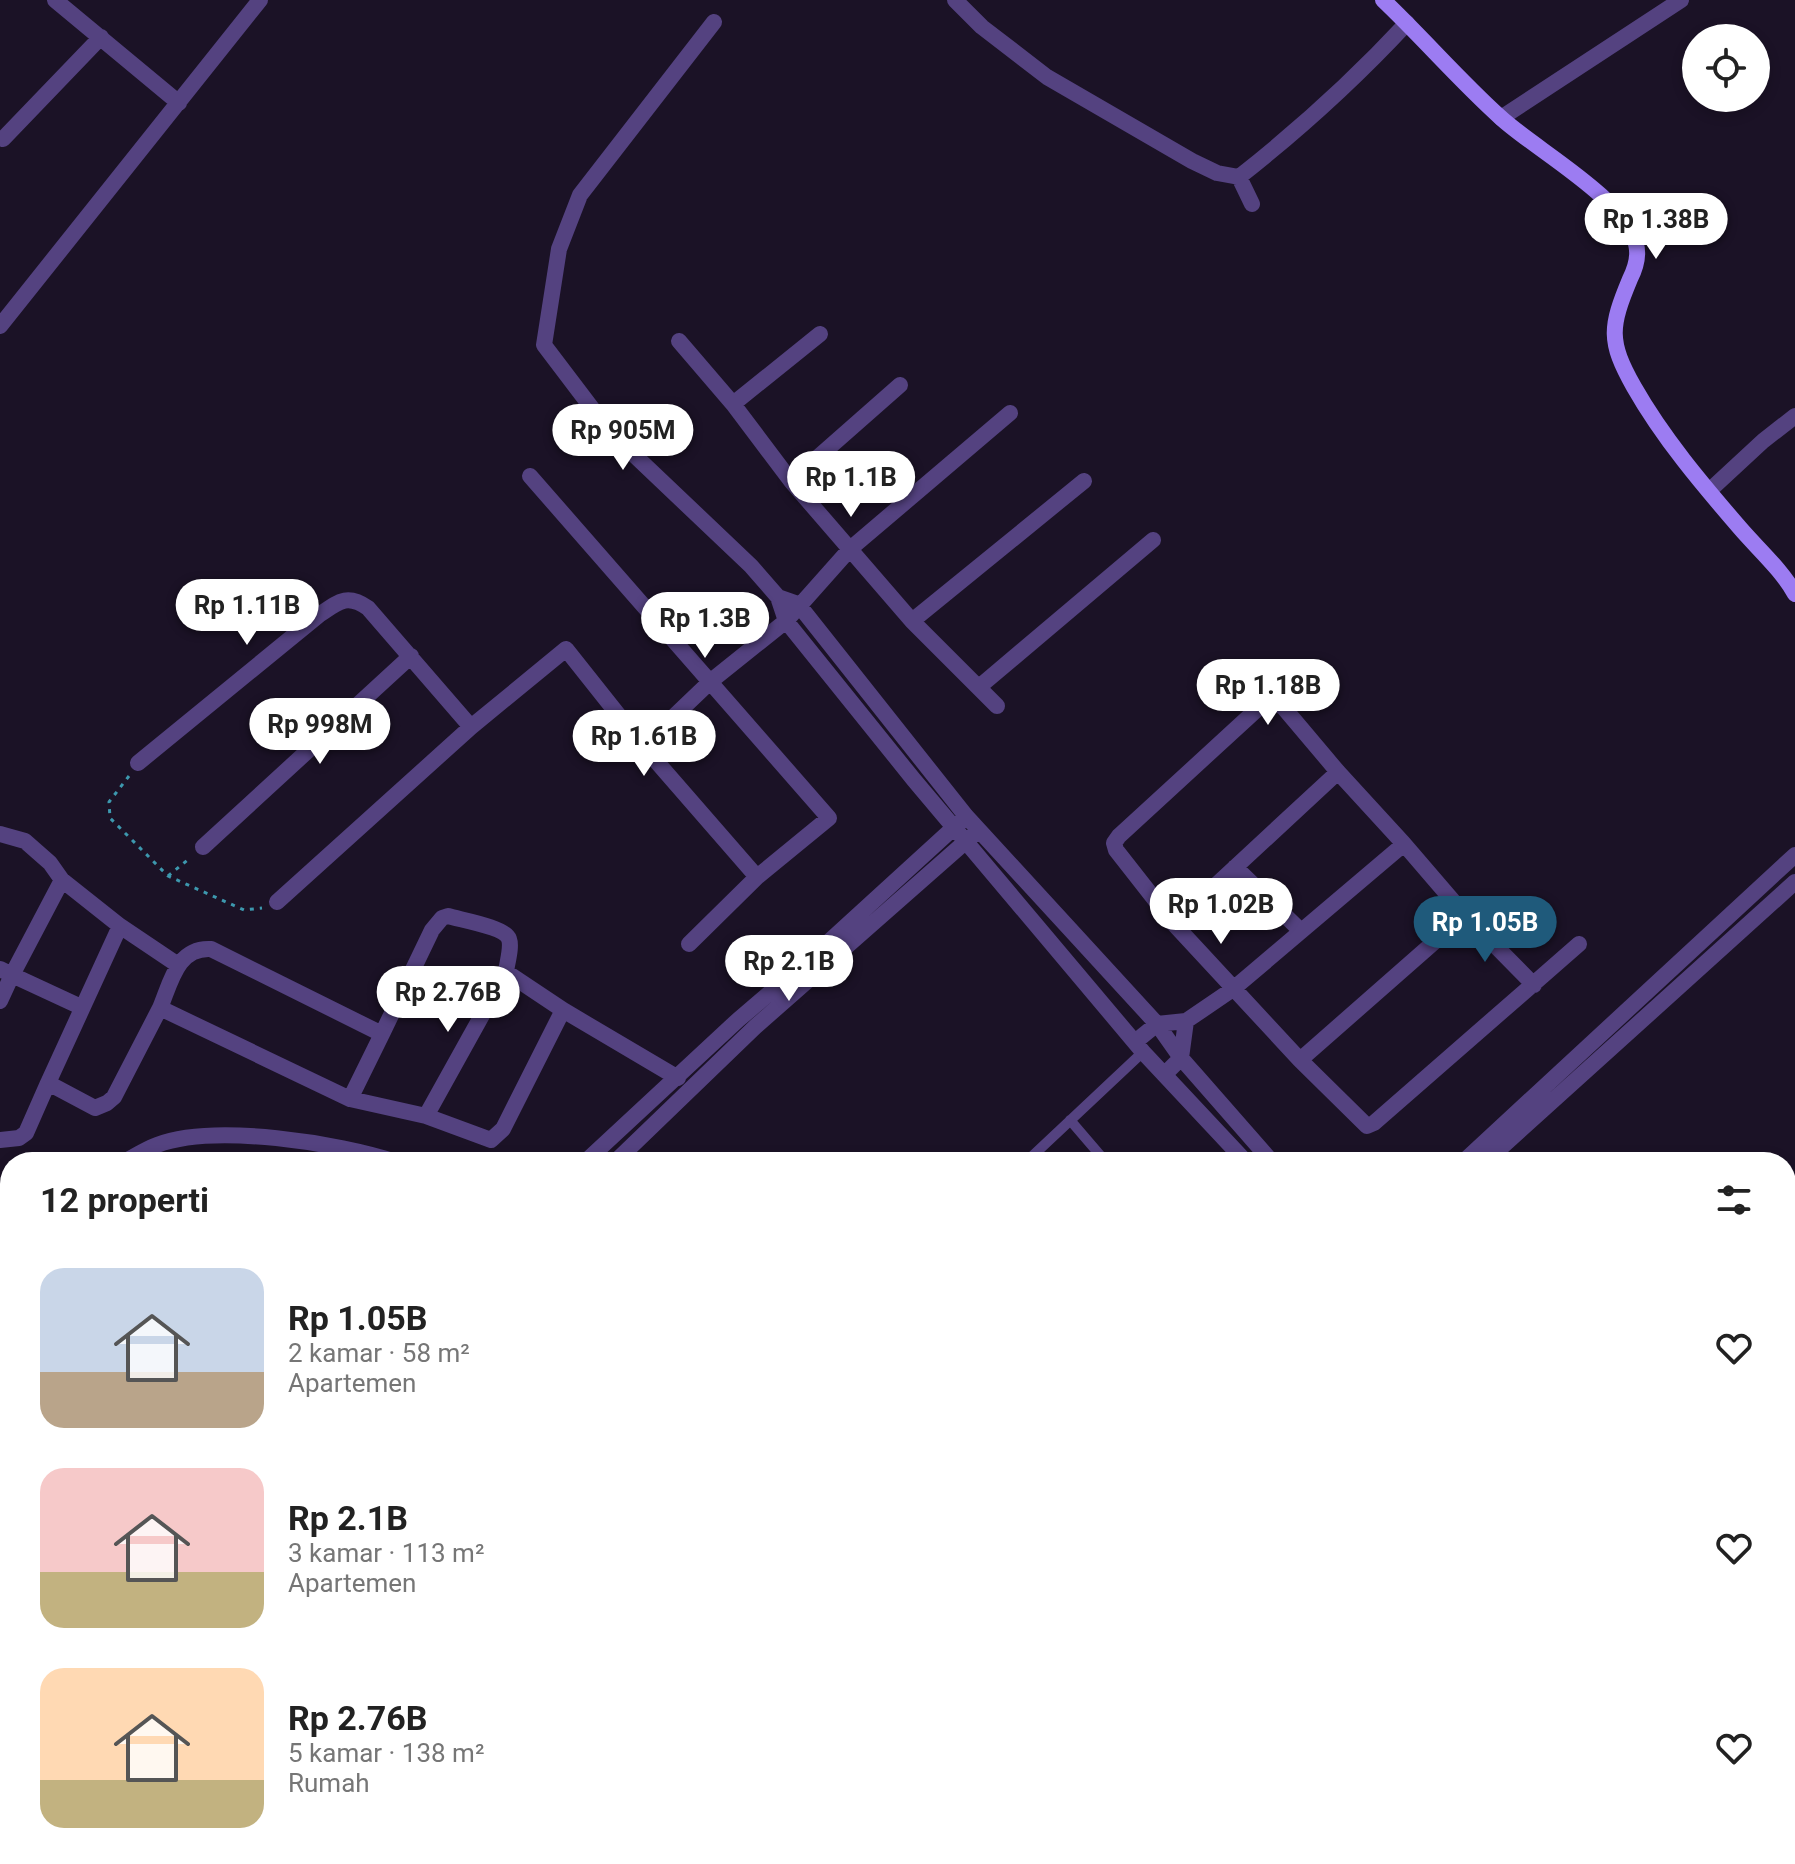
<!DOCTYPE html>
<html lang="id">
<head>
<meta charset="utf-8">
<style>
	body { margin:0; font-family:Roboto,sans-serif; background:#f2f2f2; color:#222; height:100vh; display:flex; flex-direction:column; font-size:30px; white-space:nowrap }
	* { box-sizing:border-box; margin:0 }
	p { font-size:26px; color:#767676 }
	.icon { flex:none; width:44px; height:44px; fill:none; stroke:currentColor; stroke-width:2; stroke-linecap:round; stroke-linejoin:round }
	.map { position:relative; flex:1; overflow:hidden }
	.panel { position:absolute; left:0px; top:1152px; width:1796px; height:712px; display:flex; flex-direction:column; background:#fff; border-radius:32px 32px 0 0; box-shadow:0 4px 12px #0003 }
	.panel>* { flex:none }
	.controls { position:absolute; left:1682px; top:24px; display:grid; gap:16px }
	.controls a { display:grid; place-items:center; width:88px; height:88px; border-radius:50%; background:#fff; box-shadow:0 4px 12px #0003; font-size:40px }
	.price { position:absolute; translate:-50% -68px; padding:0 18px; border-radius:28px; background:#fff; color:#222; font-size:26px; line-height:52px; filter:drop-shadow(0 2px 4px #0008) }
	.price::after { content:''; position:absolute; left:50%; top:48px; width:24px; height:18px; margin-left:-12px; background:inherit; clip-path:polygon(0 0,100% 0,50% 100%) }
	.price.active { background:#1f5a7b; color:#fff }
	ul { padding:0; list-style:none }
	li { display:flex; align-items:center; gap:24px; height:200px; padding:0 40px }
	li span { display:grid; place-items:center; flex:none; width:224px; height:160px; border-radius:24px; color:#555 }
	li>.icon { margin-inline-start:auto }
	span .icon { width:96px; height:96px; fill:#fffc; stroke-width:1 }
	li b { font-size:34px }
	h2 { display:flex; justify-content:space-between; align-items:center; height:96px; padding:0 40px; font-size:34px }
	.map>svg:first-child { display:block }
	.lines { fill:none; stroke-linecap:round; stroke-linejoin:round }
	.path { stroke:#3d98ae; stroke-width:3; stroke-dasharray:4 6; stroke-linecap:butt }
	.lane { stroke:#544280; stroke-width:10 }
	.street { stroke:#544280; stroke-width:16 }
	.secondary { stroke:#9c7cf2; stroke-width:16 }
</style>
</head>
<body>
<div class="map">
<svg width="1795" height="1864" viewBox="0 0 1795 1864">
	<rect width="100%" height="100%" fill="#1b1226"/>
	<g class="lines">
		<path class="path" d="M129,776L109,802L110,818L168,876L244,910L262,908
			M168,876L190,858"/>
		<path class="lane" d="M1070,1120L1106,1162
			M1026,1162L1143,1052"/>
		<path class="street" d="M55,0L179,103
			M955,0L982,27L1047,77L1192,161L1217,173L1239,177C1300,129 1355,79 1407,23
			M714,22L580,195L559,249L544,345L610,432L751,566L778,597
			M1501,118L1681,0
			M3,139L101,37
			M1239,177L1252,204
			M0,326L260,0
			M820,334L733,404L791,481L912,621L997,706
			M679,341L733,404
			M530,476L829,818L757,877L689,944
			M791,481L900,385
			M1709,491L1763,441L1795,416
			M912,621L1084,481
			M979,687L1153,540
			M643,746L711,681L786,621L850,549L1010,413
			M138,763L319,615C338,602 347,593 368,608L471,727
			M0,834L25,841L50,863L62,880L120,926L178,965
			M203,847L411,656
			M1235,867L1301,931
			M62,880L12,975L81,1007
			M277,902L471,727L566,649L643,746L757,877
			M1465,915L1534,985
			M1174,924L1338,772
			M0,969L12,975L0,1001
			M160,1008C171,982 177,947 211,949L382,1034L350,1099
			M382,1034L432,930L442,918L448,916C461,920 505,927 509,939C512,947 507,963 506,972L563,1010
			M1135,1042L1157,1024L1186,1021L1233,989L1404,844L1465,915L1300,1060L1367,1126L1374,1123L1579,944
			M1300,1060L1174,924L1116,850L1114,843L1119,836L1265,702L1274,701L1284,708L1338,772L1404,844
			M1165,1074L1181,1058L1186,1021
			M48,1083L120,926
			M426,1116L506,972
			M0,1140L19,1138L26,1133L48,1083L95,1108L107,1103L114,1097L160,1008L350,1099L426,1116L491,1140L503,1129L563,1010L678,1078
			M124,1162C135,1156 146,1149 157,1145C214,1123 339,1143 396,1162
			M585,1162L738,1020L822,948L960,822
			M615,1162L755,1027L972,836
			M1246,1162L1143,1052L914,780L786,621L778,597L798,604L966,816L1157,1024L1181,1058L1272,1162
			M1463,1162L1795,855
			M1485,1162L1795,882
			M0,1241L10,1235
			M0,1472L10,1493
			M1786,1510L1795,1498
			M0,1511L10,1512
			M0,1580L10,1575
			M0,1598L10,1594
			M1786,1712L1795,1722
			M1786,1755L1795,1765
			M1786,1787L1795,1791
			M0,1816L10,1837
			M17,1854L21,1864
			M276,1854L286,1864
			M343,1854L352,1864
			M454,1854L464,1864
			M732,1854L749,1864
			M1210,1854L1228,1864
			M1366,1854L1382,1864
			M1535,1854L1544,1864
			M481,1864L491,1854
			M1451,1864L1457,1858L1474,1860
			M1560,1864L1571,1854
			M1687,1864L1696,1854
			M1782,1864L1795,1848"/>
		<path class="secondary" d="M1383,0C1423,38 1459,80 1500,117C1534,149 1625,198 1636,244C1639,255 1635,269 1630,279C1610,327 1608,341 1634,387C1663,438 1702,484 1740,528C1758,549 1782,570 1795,594"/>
	</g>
</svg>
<div class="controls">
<a><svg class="icon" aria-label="locate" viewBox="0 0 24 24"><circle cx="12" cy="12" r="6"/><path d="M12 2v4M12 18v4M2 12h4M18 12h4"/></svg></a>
</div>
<b class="price" style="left:1656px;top:261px">Rp 1.38B</b>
<b class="price" style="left:623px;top:472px">Rp 905M</b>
<b class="price" style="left:851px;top:519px">Rp 1.1B</b>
<b class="price" style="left:247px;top:647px">Rp 1.11B</b>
<b class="price" style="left:705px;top:660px">Rp 1.3B</b>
<b class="price" style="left:1268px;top:727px">Rp 1.18B</b>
<b class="price" style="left:320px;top:766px">Rp 998M</b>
<b class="price" style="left:644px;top:778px">Rp 1.61B</b>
<b class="price" style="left:1221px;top:946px">Rp 1.02B</b>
<b class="price active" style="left:1485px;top:964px">Rp 1.05B</b>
<b class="price" style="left:789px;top:1003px">Rp 2.1B</b>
<b class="price" style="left:448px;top:1034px">Rp 2.76B</b>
<section class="panel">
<h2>12 properti<svg class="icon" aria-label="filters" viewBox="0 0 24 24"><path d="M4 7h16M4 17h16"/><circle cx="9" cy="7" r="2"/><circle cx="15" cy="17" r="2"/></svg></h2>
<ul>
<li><span style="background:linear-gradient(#c9d6e8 65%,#b9a48a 0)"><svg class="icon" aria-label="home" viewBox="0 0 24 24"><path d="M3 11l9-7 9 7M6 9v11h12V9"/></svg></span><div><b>Rp 1.05B</b><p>2 kamar · 58 m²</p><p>Apartemen</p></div><svg class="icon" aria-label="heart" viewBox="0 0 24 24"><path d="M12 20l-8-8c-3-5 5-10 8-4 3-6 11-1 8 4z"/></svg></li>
<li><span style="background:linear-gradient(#f6c9c9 65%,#c2b280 0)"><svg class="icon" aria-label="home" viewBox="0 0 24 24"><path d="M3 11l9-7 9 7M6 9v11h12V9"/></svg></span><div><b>Rp 2.1B</b><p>3 kamar · 113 m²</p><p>Apartemen</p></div><svg class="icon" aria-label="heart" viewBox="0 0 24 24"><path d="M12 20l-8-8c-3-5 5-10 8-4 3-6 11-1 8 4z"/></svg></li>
<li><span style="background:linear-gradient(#ffd9b3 70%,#c2b280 0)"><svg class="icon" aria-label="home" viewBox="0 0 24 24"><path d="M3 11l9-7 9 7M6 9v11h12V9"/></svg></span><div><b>Rp 2.76B</b><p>5 kamar · 138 m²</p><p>Rumah</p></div><svg class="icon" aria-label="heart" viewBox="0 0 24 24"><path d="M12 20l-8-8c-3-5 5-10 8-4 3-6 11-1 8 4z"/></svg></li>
</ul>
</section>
</div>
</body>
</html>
